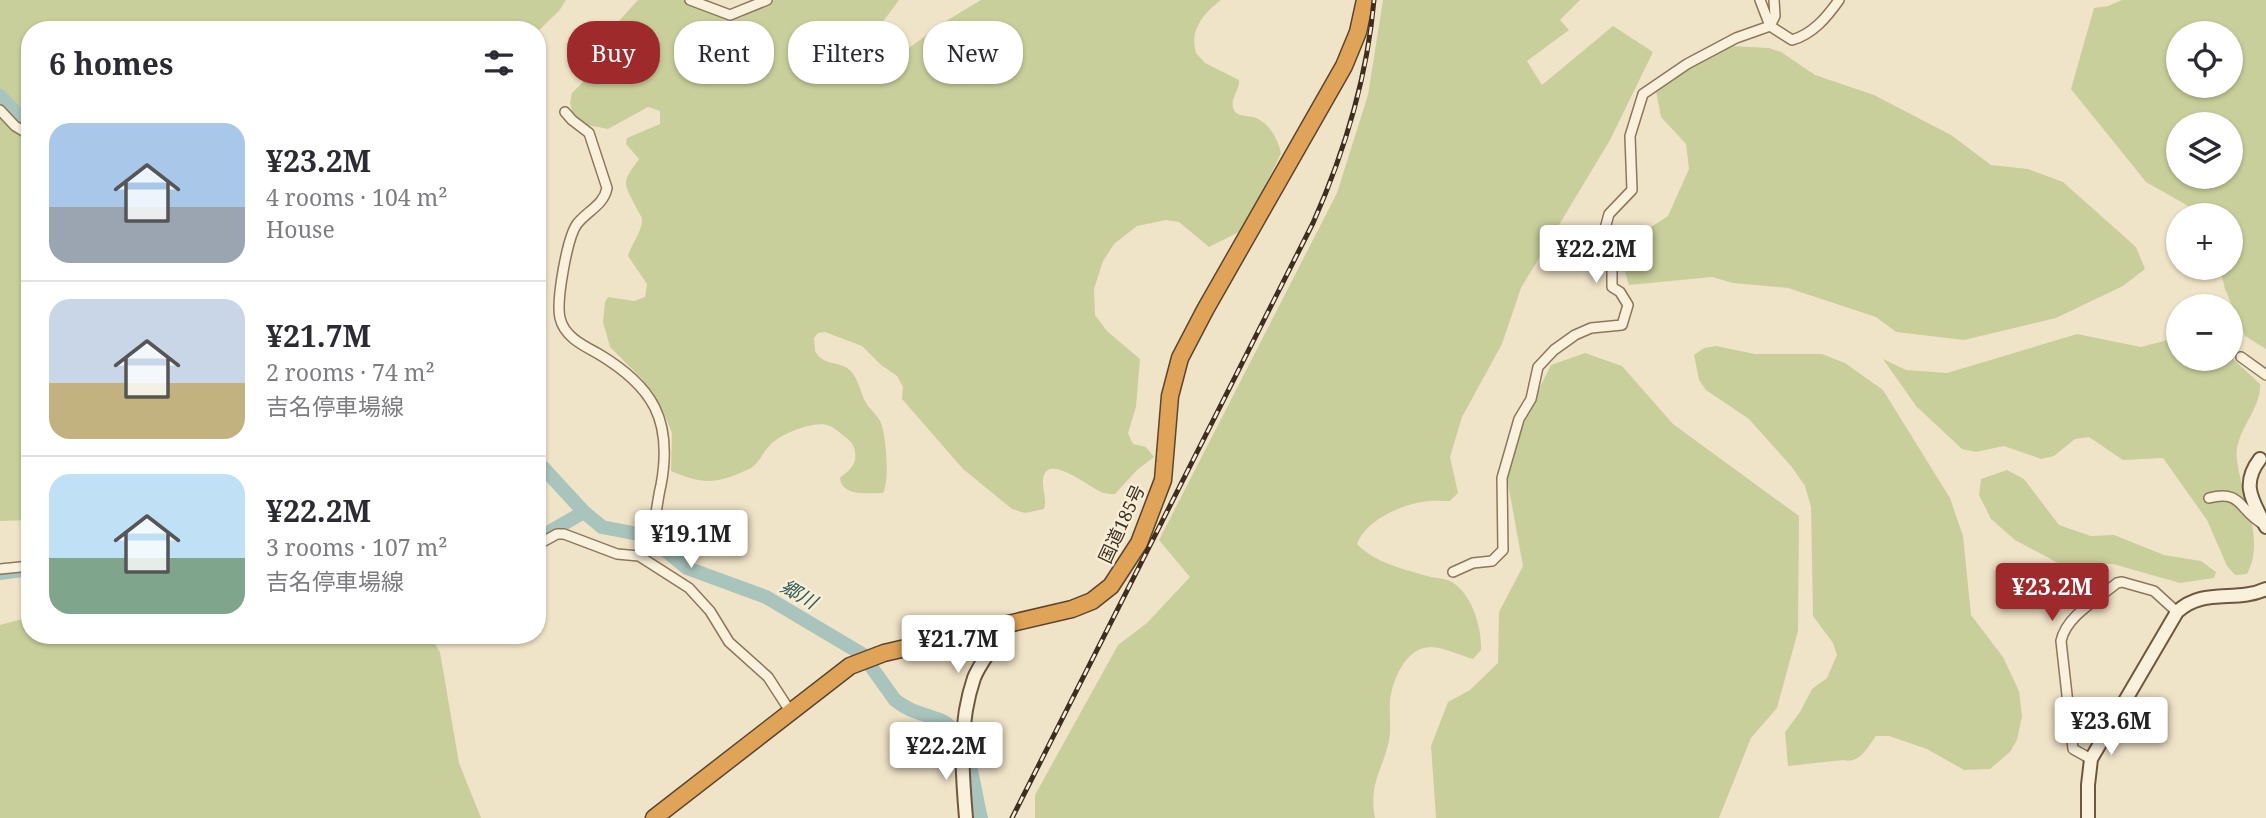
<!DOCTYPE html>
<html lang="en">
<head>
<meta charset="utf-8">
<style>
	body { margin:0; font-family:"Noto Serif","Noto Sans JP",serif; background:#f2f2f3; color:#2b2b33; height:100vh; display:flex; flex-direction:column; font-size:26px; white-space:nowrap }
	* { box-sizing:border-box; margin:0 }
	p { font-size:23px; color:#7c7c81 }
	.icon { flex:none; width:38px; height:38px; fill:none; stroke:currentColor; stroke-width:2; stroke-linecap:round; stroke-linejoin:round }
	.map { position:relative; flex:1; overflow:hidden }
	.drawer { position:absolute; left:21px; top:21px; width:525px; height:623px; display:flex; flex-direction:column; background:#fff; border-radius:28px; box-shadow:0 2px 5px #0004 }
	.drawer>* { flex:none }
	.top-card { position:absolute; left:567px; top:21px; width:665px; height:63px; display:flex; gap:14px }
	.fabs { position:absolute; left:2166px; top:21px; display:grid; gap:14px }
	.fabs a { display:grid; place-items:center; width:77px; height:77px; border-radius:50%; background:#fff; box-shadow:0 2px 5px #0004; font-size:35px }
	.price { position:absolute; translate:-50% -60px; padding:0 16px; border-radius:7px; background:#fff; color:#222; font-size:23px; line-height:46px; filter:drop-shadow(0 2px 4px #0008) }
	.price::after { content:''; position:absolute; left:50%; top:42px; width:21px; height:16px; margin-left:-10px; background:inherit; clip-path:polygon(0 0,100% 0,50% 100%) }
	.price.on { background:#9e2a2b; color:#fff }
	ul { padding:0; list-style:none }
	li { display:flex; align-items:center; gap:21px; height:175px; padding:0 28px }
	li+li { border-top:2px solid #e1e1e2 }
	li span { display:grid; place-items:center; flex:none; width:196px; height:140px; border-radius:21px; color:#555 }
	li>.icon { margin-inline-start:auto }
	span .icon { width:84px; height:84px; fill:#fffc; stroke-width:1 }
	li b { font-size:30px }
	h2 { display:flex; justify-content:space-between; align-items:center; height:84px; padding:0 28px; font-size:30px }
	.chip { padding:0 24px; border-radius:28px; background:#fff; box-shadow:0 2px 5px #0004; font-size:24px; line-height:63px }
	.chip.on { background:#9e2a2b; color:#fff }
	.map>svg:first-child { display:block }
	.green { fill:#c9cf9b; fill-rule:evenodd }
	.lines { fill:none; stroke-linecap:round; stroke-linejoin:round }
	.river { stroke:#a9c4bc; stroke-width:14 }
	.street-casing { stroke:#8d765c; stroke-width:12 }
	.secondary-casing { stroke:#6f573f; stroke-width:16 }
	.highway-casing { stroke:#5b4430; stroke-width:19 }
	.street { stroke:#faf1dc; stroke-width:9 }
	.secondary { stroke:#faf1dc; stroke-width:12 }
	.highway { stroke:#e0a458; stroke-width:16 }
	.rail-casing { stroke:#3d2e20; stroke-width:5 }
	.rail { stroke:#f7eed8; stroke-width:2.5; stroke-dasharray:8; stroke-linecap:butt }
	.labels { text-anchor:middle; stroke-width:5; stroke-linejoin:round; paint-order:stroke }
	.street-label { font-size:18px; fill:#3d2e20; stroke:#f7eed8 }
	.water-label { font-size:19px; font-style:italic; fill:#2f5d5a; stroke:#f7eed8 }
</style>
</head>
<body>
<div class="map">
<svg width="2266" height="818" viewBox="0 0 2266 818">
	<rect width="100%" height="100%" fill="#f0e4c8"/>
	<path class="green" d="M0,0H566L559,11L537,32V30H30V520L0,521Z
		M638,0H685L742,14L774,0H899C888,16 850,60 853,78C863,86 877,84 886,75L887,64L946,21L981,0H1221C1204,13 1189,30 1196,53L1205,63L1239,80C1240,90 1231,97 1233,107C1235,118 1248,115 1256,118C1270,124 1278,139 1281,153L1246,226L1241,231L1209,247L1179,222L1166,220L1137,226L1114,244L1103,261L1094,289L1095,315L1107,331L1140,359L1136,407L1128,433L1133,444L1146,447L1154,457L1137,470L1115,494C1112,494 1108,494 1104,493C1092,490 1052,455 1044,475C1040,486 1048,498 1044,509L1025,513L1012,509L963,469L902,399L903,387L897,376L881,365L862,346L825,332L818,333L814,338L815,351C823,365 835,361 847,368C857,374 860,391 865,401C869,409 878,415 881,423C886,435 890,482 883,493C869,493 842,497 840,478C849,470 857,466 855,452C854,442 846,438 839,432C836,430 833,427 830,426C816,419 780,434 770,445C763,452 758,465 749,469C717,484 703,485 671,471L672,433L662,409L642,379L610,347L603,322L605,302L608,297L634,301L645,297L647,284L628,256C631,245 643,230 642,219C641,215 638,212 637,209C623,181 621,184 639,159L626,144L627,138L660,124V111L648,107L608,129L582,124L573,115L570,103L572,93L585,80L595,64L607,34Z
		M1383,0H1580L1560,20L1569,30L1527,61L1542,85L1613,26L1653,52L1610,140L1521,288L1502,344L1462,417L1450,457L1458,493L1450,501C1441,501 1431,500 1422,502C1398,506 1366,521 1357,544C1375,563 1406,570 1431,577C1437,578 1446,579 1452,582C1472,594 1482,628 1481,650L1473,659C1460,655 1445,648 1432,647C1406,646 1392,680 1390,702C1389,716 1392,731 1388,745C1380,775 1369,785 1375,818H1035V795L1118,645L1147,623L1190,577L1159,540L1337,193L1368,95Z
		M2122,0H2266V349L2245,336L2225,289L2220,268H2231V215H2204L2146,182L2071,89L2094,8L2108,6ZM2179,33H2231V86H2179ZM2179,124H2231V177H2179Z
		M1732,46L1769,48L1781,52L1815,75L1874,95L1951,135L1991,165L2028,169L2063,182L2136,247L2145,269L2123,286L2056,318L1964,340L1896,332L1876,317L1788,288L1733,283L1712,277L1629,285L1622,261L1625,248L1634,238L1668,216L1689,169L1686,144L1661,117L1656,91L1709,55Z
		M2077,334L2141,347L2179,337V359H2231V357L2260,384C2262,410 2233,432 2237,460C2241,496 2266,539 2247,574L2235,575L2227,566L2207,520L2163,458L2123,460L2089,437L2075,439L2054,456L2041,459L2004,446L1976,452L1962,449L1916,406L1883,359L1906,370L1947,373Z
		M1716,346L1755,354H1822L1845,363L1883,390L1950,498L1963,536L1971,615L2003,657L2019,691L2022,716L2017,740L2010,752L1990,769L1964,770L1927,749L1889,736H1876C1867,748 1860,764 1843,760L1788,766L1785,732L1800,712L1812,689L1827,678L1837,655L1833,643L1813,616L1811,507L1805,486L1791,466L1749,419L1706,390L1699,380L1694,355L1704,348Z
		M1585,353L1622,366L1673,424L1799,516L1798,631L1777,708L1751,738L1719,818H1436L1431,746L1448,702L1470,690L1498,663L1499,612L1523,566L1506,473L1528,411L1551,365Z
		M2007,470L2024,479L2059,525L2091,536L2114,535L2164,555L2201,561L2216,572L2214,578L2180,583L2113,564L2058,563L2015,540L1991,519L1979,495L1981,479Z
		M30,617V635H429L440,652L459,763L481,818H0V625Z"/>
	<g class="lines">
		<path class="river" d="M0,96L30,127
			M537,461L584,512L602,527L638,534L653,540L687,568L766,597L862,654L895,700C911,713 923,713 940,720C971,733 973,789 981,818
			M537,539L584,512
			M0,573L30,569"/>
		<g class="street-casing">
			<path id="street" d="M690,0L730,15L767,0
				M1760,0L1770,26L1792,40C1813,34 1827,17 1839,0
				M0,110L15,126L30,135
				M565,112L572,120L589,133L607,188C604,205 587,211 577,224C567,238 556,301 560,318C564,336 582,345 597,353C653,386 673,420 661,485C658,497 657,510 654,522C650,534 643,545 639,556
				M2241,357L2266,375
				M2209,498C2243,489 2239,512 2265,525
				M537,545L557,534H564L617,554L639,556L689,588L710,611L729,642L768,677L790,711
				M0,569L30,566
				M1453,572L1473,563L1492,561L1503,550L1502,478L1519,419L1531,399L1538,367L1554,350L1575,335L1591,328L1622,325L1628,305L1620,292L1612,287V268L1599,250L1609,214L1632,190L1630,136L1643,94L1687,64L1736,38L1770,26L1775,16L1774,0
				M2091,759L2073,749L2061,641C2066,616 2098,599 2117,583L2122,582L2154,591L2177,612"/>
		</g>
		<g class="secondary-casing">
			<path id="secondary" d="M2260,459C2240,485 2253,501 2266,527
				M966,818C962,770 958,725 974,678C981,660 998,644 1001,626
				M2088,818V785L2091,759L2177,612C2203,587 2236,603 2266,589"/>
		</g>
		<g class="highway-casing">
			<path id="highway" d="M654,818L850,666L884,653L1072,609L1092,601L1111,586L1139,543L1163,480L1170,396L1180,358L1205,310L1344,66L1358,32L1365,0"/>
		</g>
		<use href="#street" class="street"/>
		<use href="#secondary" class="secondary"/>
		<use href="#highway" class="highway"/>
		<g class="rail-casing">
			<path id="rail" d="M1012,818L1313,223C1345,151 1367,79 1374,0"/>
		</g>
		<use href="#rail" class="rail"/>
	</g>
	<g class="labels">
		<g class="street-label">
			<text transform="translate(1122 524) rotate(-65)" y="6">国道185号</text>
		</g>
		<g class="water-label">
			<text transform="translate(799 594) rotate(30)" y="7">郷川</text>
		</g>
	</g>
</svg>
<div class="fabs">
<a><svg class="icon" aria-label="locate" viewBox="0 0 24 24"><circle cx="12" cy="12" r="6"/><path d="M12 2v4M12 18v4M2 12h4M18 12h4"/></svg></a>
<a><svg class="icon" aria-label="layers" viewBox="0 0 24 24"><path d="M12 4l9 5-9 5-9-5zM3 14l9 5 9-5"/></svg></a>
<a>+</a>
<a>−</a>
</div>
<b class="price" style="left:1596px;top:285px">¥22.2M</b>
<b class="price" style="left:691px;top:570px">¥19.1M</b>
<b class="price on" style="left:2052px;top:623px">¥23.2M</b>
<b class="price" style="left:958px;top:675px">¥21.7M</b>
<b class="price" style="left:2111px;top:757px">¥23.6M</b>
<b class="price" style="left:946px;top:782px">¥22.2M</b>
<div class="top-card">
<a class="chip on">Buy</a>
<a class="chip">Rent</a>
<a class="chip">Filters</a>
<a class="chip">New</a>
</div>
<section class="drawer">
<h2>6 homes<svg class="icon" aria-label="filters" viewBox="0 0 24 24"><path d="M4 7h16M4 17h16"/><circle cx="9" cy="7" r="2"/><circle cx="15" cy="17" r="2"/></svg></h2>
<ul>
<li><span style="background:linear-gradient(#a9c7e8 60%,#9aa5b1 0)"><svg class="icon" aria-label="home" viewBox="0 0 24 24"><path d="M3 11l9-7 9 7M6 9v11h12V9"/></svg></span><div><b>¥23.2M</b><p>4 rooms · 104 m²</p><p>House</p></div></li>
<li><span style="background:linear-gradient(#c9d6e8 60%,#c2b280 0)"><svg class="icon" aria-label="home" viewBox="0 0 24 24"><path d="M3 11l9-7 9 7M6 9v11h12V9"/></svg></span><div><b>¥21.7M</b><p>2 rooms · 74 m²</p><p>吉名停車場線</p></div></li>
<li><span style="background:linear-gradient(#bfe0f5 60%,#7fa58c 0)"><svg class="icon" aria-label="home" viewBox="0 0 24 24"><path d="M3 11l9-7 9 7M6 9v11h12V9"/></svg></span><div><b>¥22.2M</b><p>3 rooms · 107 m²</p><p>吉名停車場線</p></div></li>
</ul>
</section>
</div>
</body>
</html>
